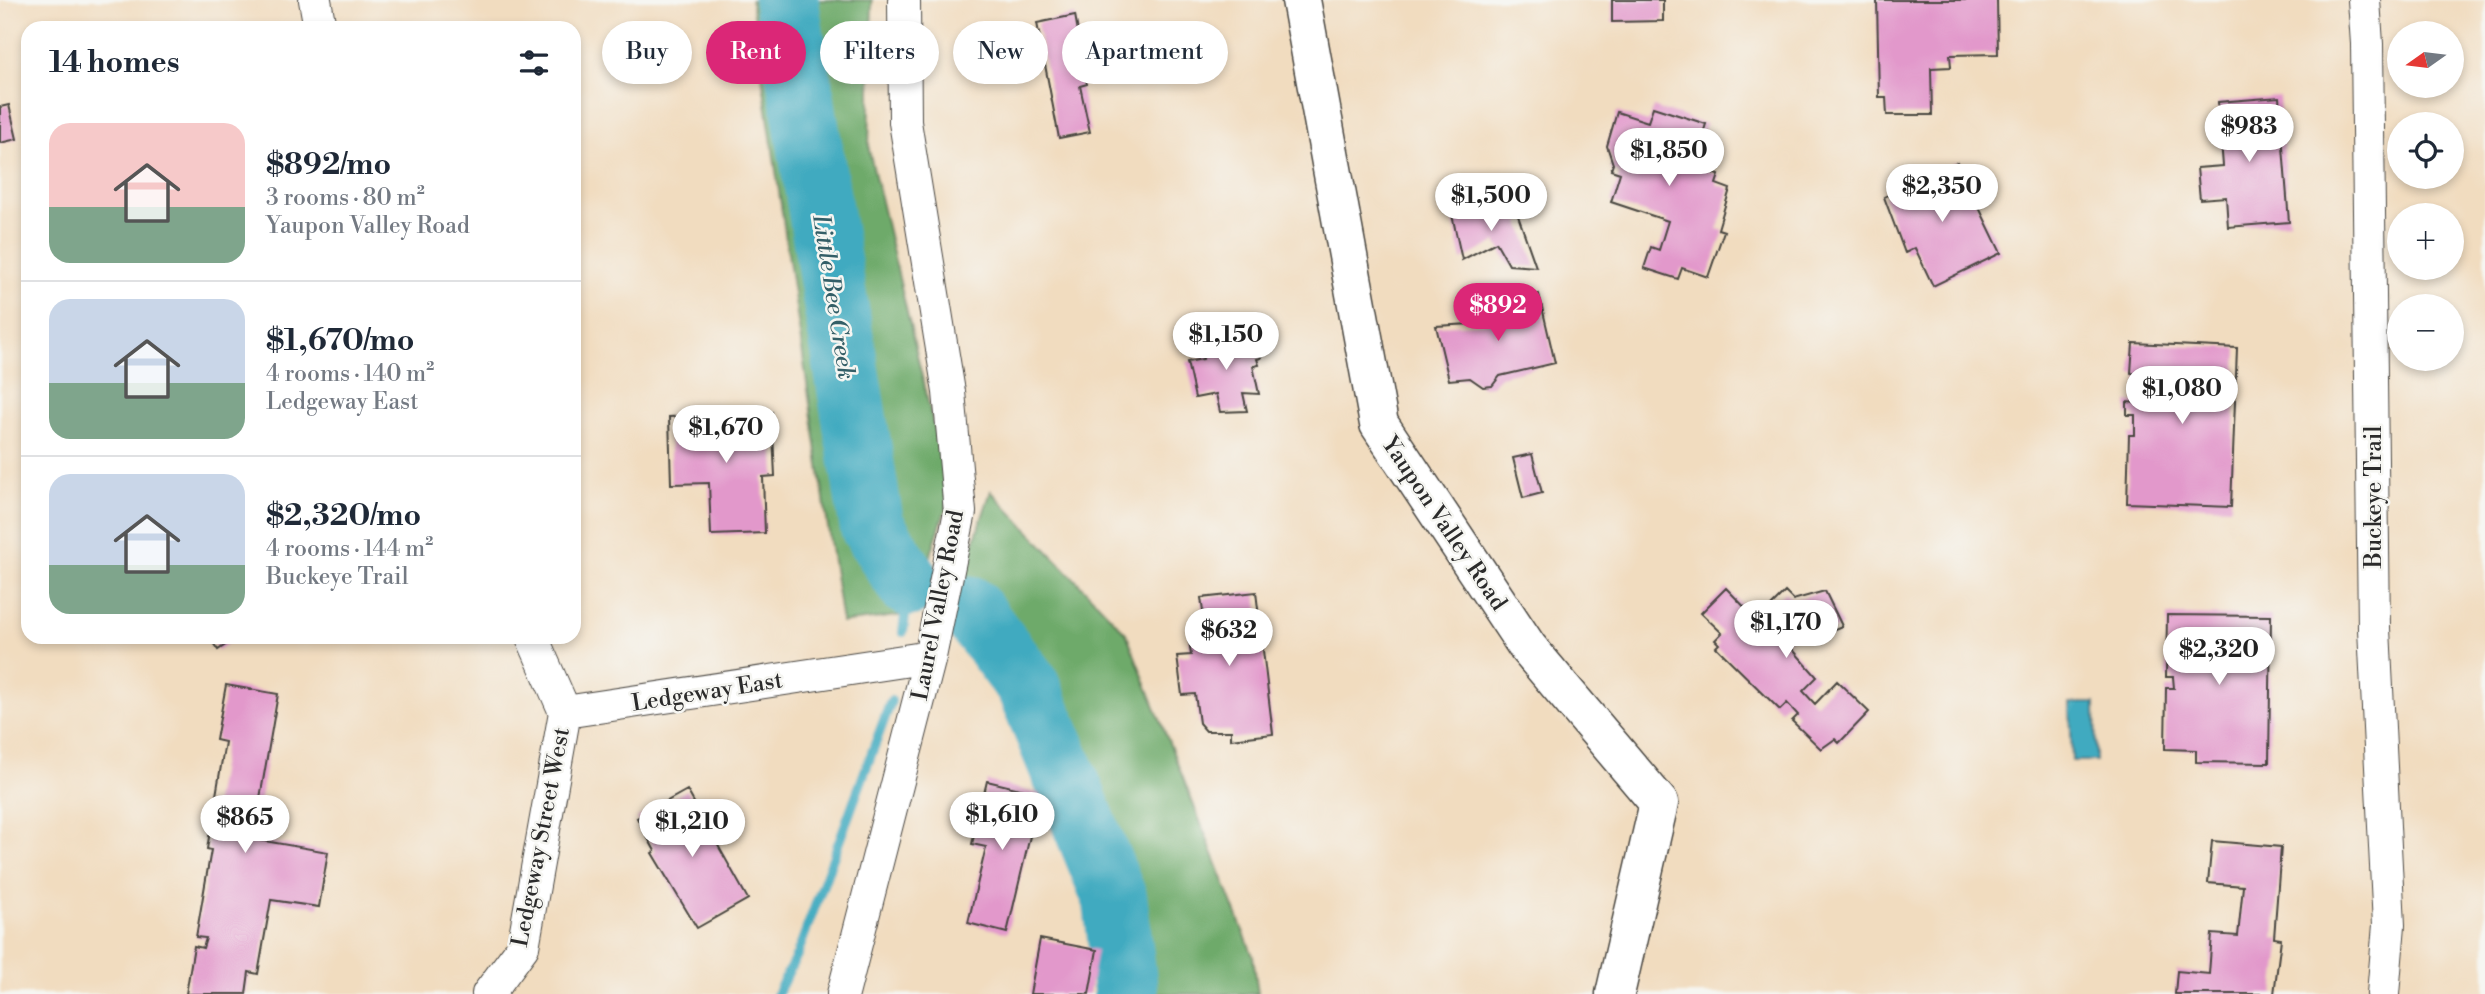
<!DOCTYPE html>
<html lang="en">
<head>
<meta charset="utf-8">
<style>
	body { margin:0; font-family:"Libre Bodoni",serif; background:#f2f2f3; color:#1f2937; height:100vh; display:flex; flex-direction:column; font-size:26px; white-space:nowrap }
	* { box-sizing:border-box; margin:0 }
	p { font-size:23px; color:#747a83 }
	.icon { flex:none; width:38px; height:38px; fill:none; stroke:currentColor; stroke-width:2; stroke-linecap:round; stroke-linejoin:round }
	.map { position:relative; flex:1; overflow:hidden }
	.details { position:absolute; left:21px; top:21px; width:560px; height:623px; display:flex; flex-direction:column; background:#fff; border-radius:21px; box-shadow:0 4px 10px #0003 }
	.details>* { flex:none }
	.guide { position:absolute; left:602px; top:21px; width:665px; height:63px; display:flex; gap:14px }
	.needle { width:46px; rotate:256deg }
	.fabs { position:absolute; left:2387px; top:21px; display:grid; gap:14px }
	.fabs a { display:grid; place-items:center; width:77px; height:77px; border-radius:50%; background:#fff; box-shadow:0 4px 10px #0003; font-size:35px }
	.price { position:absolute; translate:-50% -60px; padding:0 16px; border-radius:24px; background:#fff; color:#222; font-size:23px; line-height:46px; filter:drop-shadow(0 2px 4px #0008) }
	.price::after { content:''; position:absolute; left:50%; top:42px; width:21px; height:16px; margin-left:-10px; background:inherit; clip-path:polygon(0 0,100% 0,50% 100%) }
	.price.active { background:#db2777; color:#fff }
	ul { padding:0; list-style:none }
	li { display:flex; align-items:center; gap:21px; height:175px; padding:0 28px }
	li+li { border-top:2px solid #e0e1e3 }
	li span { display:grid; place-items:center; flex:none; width:196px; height:140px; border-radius:21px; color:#555 }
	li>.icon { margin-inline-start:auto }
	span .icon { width:84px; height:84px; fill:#fffc; stroke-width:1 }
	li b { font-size:30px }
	h2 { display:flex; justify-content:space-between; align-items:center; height:84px; padding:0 28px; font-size:30px }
	.tag { padding:0 24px; border-radius:32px; background:#fff; box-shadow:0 4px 10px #0003; font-size:24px; line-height:63px }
	.tag.active { background:#db2777; color:#fff }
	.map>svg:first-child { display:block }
	.forest { fill:#6eaa6b; stroke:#4c6a4b; stroke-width:2 }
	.water { fill:#40aac0; stroke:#366a76; stroke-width:2 }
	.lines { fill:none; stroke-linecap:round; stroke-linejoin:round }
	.stream { stroke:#40aac0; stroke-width:10 }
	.river { stroke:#40aac0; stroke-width:65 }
	.building { fill:#e298cb }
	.street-casing { stroke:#494641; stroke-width:34 }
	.secondary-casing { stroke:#494641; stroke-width:41 }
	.street { stroke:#fff; stroke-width:32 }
	.secondary { stroke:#fff; stroke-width:38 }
	.labels { text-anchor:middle; stroke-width:5; stroke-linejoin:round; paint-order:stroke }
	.street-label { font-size:23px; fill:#2b2b2b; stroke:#f6f6f2 }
	.water-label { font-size:24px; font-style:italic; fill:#335e67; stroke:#f6f6f2 }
</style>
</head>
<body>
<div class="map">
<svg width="2485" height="994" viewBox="0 0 2485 994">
	<rect width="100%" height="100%" fill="#f6f6f2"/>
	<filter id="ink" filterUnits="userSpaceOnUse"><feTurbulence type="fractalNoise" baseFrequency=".0143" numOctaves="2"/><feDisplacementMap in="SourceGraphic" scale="14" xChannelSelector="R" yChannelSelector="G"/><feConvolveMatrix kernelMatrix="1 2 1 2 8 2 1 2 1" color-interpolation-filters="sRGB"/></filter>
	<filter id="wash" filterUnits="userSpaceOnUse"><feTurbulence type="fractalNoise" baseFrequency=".00686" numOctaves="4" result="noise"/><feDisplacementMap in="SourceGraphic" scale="28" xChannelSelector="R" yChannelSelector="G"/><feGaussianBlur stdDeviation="1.57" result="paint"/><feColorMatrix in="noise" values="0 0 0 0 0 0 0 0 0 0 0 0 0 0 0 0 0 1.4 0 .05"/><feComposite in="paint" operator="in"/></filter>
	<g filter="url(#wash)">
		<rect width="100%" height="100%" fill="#f1dcbf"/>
		<path class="forest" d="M751,0H872L869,150L950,496L911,614L842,623Z
			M991,491L1126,633L1253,956L1258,994H1113L1101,903L986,623L951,610Z"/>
		<path class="water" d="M2070,703H2095L2096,761H2072Z"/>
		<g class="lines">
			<path class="stream" d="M903,632L909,584
				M777,994L797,955L891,701"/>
			<path class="river" d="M786,0L872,526L909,584
				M969,608L1028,686L1115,899L1126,994"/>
		</g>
		<g id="blocks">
			<path class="building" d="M1612,0H1663V21L1612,22Z
				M1877,0H1997L1998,54L1950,55L1951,67L1931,68L1932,115H1887L1886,97H1879Z
				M1075,15L1080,43L1097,39L1103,70L1085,74L1087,84L1080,86L1090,132L1059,138L1037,23Z
				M2279,97L2289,222L2228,227L2226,197L2200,199L2197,168L2223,166L2218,102Z
				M9,105L17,139L0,143V107Z
				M1653,107L1706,124L1693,166L1719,175L1716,184L1730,189L1718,229L1724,231L1708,277L1682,268L1678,279L1644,268L1651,247L1659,250L1668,221L1611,202L1620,173L1611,170L1613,164L1607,146L1617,112L1648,122Z
				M1957,162L2001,253L1933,286L1915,248L1905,253L1884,197Z
				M1449,201L1517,213L1536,267L1509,265L1496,242L1462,260Z
				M1539,294L1555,363L1500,376L1492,386L1483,387L1470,378L1449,380L1436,326L1489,323L1486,307Z
				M1257,339L1261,358L1257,359L1259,365L1253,366L1259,394L1243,393L1247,411L1220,412L1216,394L1195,398L1187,362L1203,359L1199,342Z
				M2133,343L2237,348L2231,507L2127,503L2129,435H2135V415H2127V402L2136,403L2137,374L2131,373Z
				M772,412L775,476L763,477L765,533L711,535L709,483L671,484L669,417Z
				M1532,454L1542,493L1523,498L1513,458Z
				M1726,588L1760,623L1772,611L1769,608L1785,592L1793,600L1825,591L1842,626L1825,633L1822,626L1805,633L1802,626L1786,642L1817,677L1803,691L1815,704L1837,681L1869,712L1839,743L1835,739L1821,749L1792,721L1798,715L1787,703L1780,710L1716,647L1719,644L1715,640L1722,633L1701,613Z
				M1256,592L1273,734L1231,739V731H1206L1199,723L1195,694L1182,695L1177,656L1191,655L1189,640L1196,634L1206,632L1201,598Z
				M2167,615L2271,616L2269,763L2196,762V750L2165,749L2166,688H2174L2173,677H2166Z
				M209,637H237L218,650Z
				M226,685L278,694L253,839L328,852L319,907L271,900L258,974L249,972L246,994H186L194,946L203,948L206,938L196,937L211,850L207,849L225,742L216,740Z
				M987,781L1040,794L1007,933L968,923L986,847L972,844Z
				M687,790L748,899L697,928L652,853L655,851L637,818Z
				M2212,841L2281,847L2274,938L2281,939L2274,994H2175L2177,971L2209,974L2212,934L2238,936L2243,886L2208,883Z
				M1040,939L1097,950L1089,994H1030Z"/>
		</g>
	</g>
	<g filter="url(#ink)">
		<use href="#blocks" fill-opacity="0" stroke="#494641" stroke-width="2"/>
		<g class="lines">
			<g class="street-casing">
				<path id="street" d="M315,0L320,28
					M2364,0L2367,44L2374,629L2389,925L2383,994
					M532,637L565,712
					M565,712L930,657
					M488,994L523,947L565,712
					M843,994L930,657L960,512L949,392L905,122L904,0"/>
			</g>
			<g class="secondary-casing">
				<path id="secondary" d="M1301,0L1379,424L1528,648L1659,803L1615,994"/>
			</g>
			<use href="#street" class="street"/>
			<use href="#secondary" class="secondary"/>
		</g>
	</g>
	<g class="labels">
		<g class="street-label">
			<text transform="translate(2373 497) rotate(-90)" y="8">Buckeye Trail</text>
			<text transform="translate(1445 523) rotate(56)" y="8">Yaupon Valley Road</text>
			<text transform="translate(937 605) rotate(-79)" y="8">Laurel Valley Road</text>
			<text transform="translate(707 691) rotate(-9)" y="8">Ledgeway East</text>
			<text transform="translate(540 837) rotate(-79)" y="8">Ledgeway Street West</text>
		</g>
		<g class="water-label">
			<text transform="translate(834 297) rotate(81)" y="8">Little Bee Creek</text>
		</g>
	</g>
</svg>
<div class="fabs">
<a><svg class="needle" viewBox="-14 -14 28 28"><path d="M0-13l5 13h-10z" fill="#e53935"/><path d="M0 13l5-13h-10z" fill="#747a83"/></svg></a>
<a><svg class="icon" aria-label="locate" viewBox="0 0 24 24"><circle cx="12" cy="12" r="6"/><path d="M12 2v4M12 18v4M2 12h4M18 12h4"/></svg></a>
<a>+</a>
<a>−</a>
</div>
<b class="price" style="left:2249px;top:164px">$983</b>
<b class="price" style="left:1669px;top:188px">$1,850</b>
<b class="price" style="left:1942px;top:224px">$2,350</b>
<b class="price" style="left:1491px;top:233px">$1,500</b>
<b class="price active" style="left:1498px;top:343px">$892</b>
<b class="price" style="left:1226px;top:372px">$1,150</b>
<b class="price" style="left:2182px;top:426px">$1,080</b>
<b class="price" style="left:726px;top:465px">$1,670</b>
<b class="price" style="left:1786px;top:660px">$1,170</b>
<b class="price" style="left:1229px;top:668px">$632</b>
<b class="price" style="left:2219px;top:687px">$2,320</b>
<b class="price" style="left:1002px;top:852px">$1,610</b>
<b class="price" style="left:245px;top:855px">$865</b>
<b class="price" style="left:692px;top:859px">$1,210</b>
<div class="guide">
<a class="tag">Buy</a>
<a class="tag active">Rent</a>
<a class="tag">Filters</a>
<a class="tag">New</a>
<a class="tag">Apartment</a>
</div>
<section class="details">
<h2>14 homes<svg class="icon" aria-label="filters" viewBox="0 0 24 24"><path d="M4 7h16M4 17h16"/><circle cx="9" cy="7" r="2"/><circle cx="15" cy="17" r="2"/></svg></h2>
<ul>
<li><span style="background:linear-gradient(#f6c9c9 60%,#7fa58c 0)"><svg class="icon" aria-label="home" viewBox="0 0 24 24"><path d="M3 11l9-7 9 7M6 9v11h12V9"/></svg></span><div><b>$892/mo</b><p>3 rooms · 80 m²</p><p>Yaupon Valley Road</p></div></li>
<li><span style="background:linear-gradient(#c9d6e8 60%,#7fa58c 0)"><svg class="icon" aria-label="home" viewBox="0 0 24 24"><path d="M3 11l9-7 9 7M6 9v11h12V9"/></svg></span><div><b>$1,670/mo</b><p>4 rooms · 140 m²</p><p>Ledgeway East</p></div></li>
<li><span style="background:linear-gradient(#c9d6e8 65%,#7fa58c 0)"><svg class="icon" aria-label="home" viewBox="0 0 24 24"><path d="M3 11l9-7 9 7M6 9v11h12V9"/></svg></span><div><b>$2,320/mo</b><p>4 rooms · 144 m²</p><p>Buckeye Trail</p></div></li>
</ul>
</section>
</div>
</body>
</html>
